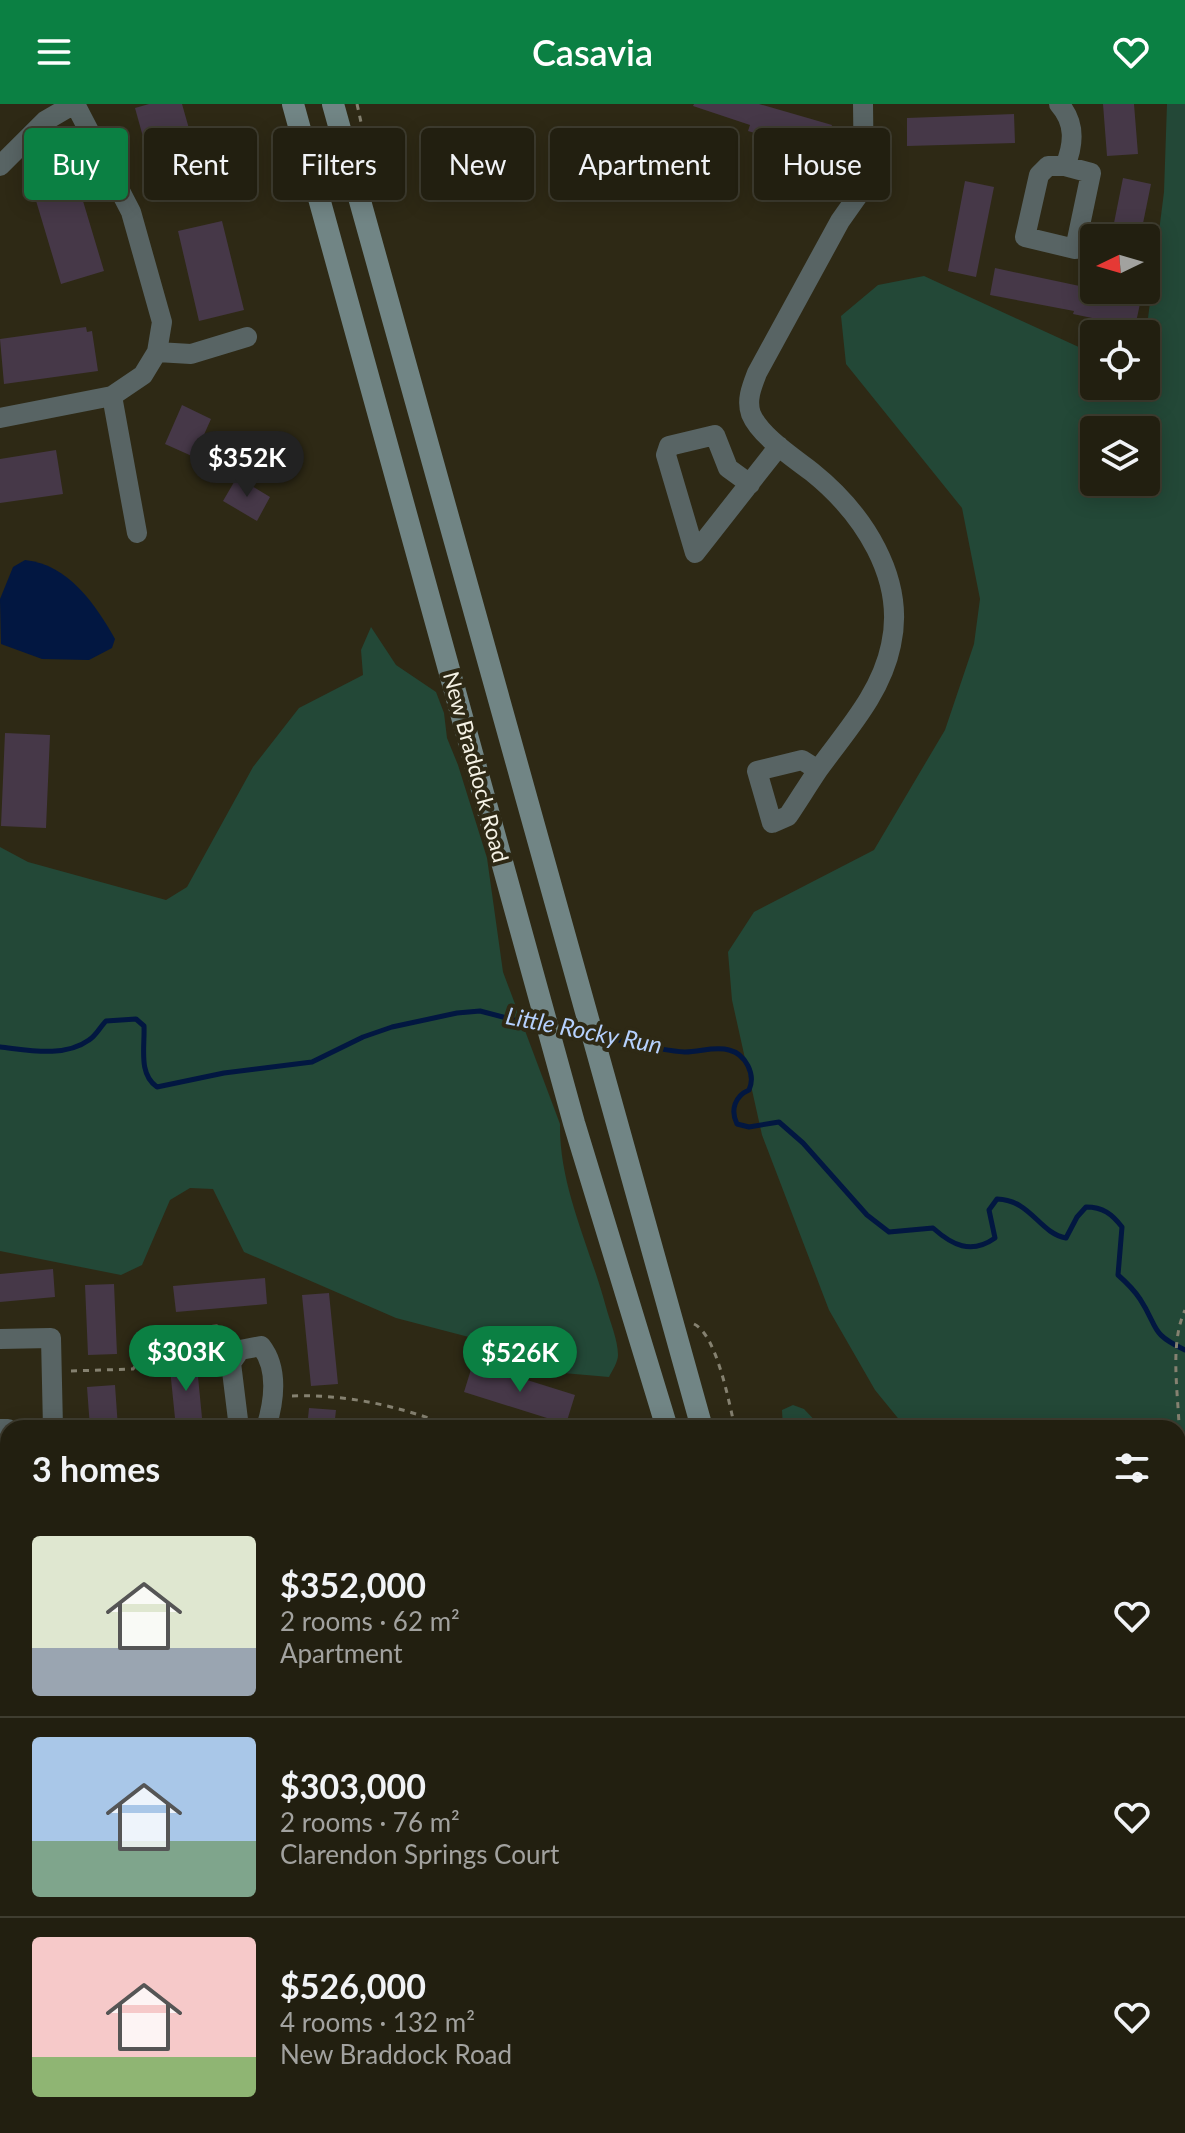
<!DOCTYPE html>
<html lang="en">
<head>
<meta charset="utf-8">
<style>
	body { margin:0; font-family:Lato,sans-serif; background:#2a2719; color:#f1f3f6; height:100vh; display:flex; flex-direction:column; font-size:30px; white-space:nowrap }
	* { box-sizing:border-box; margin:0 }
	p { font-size:26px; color:#a2a29f }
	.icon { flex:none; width:44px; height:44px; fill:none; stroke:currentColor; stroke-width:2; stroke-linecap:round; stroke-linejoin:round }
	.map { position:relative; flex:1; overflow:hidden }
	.sheet { position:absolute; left:0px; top:1316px; width:1186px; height:714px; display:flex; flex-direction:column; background:#221f10; border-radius:24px 24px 0 0; box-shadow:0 4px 20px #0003,0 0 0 2px #3f3d30 }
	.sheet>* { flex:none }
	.guide { position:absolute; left:24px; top:24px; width:1138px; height:72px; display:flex; gap:16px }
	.needle { width:52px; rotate:265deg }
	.buttons { position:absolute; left:1080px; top:120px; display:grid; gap:16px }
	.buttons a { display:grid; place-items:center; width:80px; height:80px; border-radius:8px; background:#221f10; box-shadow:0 4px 20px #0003,0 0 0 2px #3f3d30; font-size:40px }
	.price { position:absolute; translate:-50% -68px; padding:0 18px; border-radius:28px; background:#0b8043; color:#fff; font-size:26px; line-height:52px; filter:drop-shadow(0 2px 4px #0008) }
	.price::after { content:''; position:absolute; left:50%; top:48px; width:24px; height:18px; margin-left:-12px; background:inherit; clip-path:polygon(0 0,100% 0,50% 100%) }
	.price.on { background:#222; color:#fff }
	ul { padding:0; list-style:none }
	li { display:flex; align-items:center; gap:24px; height:200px; padding:0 32px }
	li+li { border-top:2px solid #3f3d30 }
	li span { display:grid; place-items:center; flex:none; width:224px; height:160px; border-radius:8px; color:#555 }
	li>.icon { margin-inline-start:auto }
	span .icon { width:96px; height:96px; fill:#fffc; stroke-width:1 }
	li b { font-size:34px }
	h2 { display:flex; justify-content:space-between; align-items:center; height:96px; padding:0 32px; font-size:34px }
	.pill { padding:0 28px; border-radius:8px; background:#221f10; box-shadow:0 4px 20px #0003,0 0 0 2px #3f3d30; font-size:28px; line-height:72px }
	.pill.on { background:#0b8043; color:#fff }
	header { display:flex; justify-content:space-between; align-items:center; height:104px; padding:0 32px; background:#0b8043; color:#fff; font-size:36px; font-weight:600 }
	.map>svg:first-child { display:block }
	.green { fill:#234837; fill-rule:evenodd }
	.water { fill:#021741 }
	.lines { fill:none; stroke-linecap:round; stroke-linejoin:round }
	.stream { stroke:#021741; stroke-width:5 }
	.building { fill:#463848 }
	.path { stroke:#858170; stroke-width:3; stroke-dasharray:6 6; stroke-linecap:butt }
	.service { stroke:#586464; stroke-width:10 }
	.minor { stroke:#586464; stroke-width:20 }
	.secondary { stroke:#718585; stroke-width:22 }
	.labels { text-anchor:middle; stroke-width:8; stroke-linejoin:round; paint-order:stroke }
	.street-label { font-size:22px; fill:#f5f2e5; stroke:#2e2915 }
	.water-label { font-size:24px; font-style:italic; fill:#b6d1fe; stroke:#2e2915 }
</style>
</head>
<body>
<header><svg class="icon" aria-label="menu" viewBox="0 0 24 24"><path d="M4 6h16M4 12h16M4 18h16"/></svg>Casavia<svg class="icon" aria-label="heart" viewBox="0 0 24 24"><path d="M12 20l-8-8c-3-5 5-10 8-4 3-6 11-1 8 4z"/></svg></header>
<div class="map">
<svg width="1185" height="2029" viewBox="0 0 1185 2029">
	<rect width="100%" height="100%" fill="#2e2915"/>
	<path class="green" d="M1167,0H1185V1575L1178,1568V1324H906L875,1286L829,1206L762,1031L732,896L728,848L754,808L874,746L945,626L974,540L980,495L962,404L846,260L841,212L878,181L924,172L1094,250V282H1146V230L1164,88ZM1094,326H1146V378H1094Z
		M371,523L396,561L436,588L444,609L447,634L458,661L487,754L503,868L560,1020C559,1083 590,1143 606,1203C610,1218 618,1236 618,1251C618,1258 612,1267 609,1273L563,1269L522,1247L396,1214L244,1148L213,1085L190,1084L170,1096L142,1161L121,1171L0,1147V743L28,758L166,796L187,783L253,663L299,604L363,571L361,546Z
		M793,1301L804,1305L822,1324H783L782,1306Z
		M1185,1802V2029H980L977,2022H1178V1807Z"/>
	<path class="water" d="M25,456C68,460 96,501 115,535L112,544L89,556L42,555L1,540L0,495L13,463Z"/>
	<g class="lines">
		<path class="stream" d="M555,925L585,930
			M599,932C628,937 655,946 685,948C700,948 715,942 729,946C746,950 756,971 749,986C735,992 730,1006 737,1020L749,1023L779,1018L803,1039L867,1111L889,1128L933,1124C952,1141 971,1151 995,1134L989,1106L997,1095C1031,1096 1039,1129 1066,1134L1077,1113L1086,1103C1103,1103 1112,1110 1122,1123L1118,1171C1126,1178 1134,1186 1140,1195C1159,1224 1149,1229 1185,1246
			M0,943C28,946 64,954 89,936C96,932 100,923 106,917L136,915L144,922C145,943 138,970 157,983L224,969L312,958L363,933L392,923L457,909L480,907L541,923"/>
	</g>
	<path class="building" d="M149,0H182L205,81L160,94L135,4Z
		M694,0H759L832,21L824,49L748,27L750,21L693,2Z
		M1103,0H1134L1138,50L1107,52Z
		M1014,10L1015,39L907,42V14Z
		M1123,74L1151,80L1140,134H1111Z
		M77,77L104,167L61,180L34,90Z
		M965,77L994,83L976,173L948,167Z
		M222,117L244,206L199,217L178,127Z
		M995,164L1141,195L1135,223L1073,210L1074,207L990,191Z
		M86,223L87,228L92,227L98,267L4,280L0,235Z
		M182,301L211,315L194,353L165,340Z
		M56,346L63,390L0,399V355Z
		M237,373L270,393L257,417L223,397Z
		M5,629L50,631L46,724L1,722Z
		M53,1165L55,1193L0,1198V1170Z
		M265,1174L267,1200L176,1208L173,1182Z
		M114,1180L117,1250L88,1251L85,1181Z
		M329,1189L338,1280L311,1282L302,1191Z
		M196,1252L203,1324H176L169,1255Z
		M473,1259L575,1291L566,1320L464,1288Z
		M115,1281L118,1324H90L87,1283Z
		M309,1304L336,1306L334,1324H307Z"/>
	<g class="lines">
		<path class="path" d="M357,0L368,50
			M694,1220C717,1231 729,1299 735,1324
			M71,1267L133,1265C166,1225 165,1227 217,1222L229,1234
			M292,1292C350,1290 402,1303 456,1324
			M1178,1364C1185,1314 1165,1250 1185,1206
			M1178,1747L1185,1752
			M1178,1821L1185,1813
			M0,1893L8,1895
			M391,2022L409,2029
			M293,2029L296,2022"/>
		<path class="service" d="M714,2022V2029
			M760,2029L761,2022"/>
		<path class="minor" d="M1059,0C1076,19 1074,40 1065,62
			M0,62L45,17L74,0
			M1048,62H1065L1091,69L1075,145L1025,133L1039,71Z
			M157,248L191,250L247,233
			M112,292L137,429
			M0,314L112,292L143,271L157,248L162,218L131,108L75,0
			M750,380L728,364L715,331L669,342L666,351L695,449L779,342
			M818,666L802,656L757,667L772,719L788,712C798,697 808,681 818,666C846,627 881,590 891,541C906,474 863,409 812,368C794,354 760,332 751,310C746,296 752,282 757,269L840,117L864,83L863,0
			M0,1235L51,1234L53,1324
			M239,1324L231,1259L240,1246L261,1242C279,1265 274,1298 266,1324
			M0,1325H8
			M0,1455L8,1445
			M0,1540L8,1544
			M0,1778L8,1777
			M653,2029V2022"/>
		<path class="secondary" d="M293,0L574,1019L667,1324
			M333,0L702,1324
			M861,2022L862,2029
			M898,2022L900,2029"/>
	</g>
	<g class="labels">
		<g class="street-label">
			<text transform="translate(476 663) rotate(75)" y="8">New Braddock Road</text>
		</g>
		<g class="water-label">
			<text transform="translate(584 927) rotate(11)" y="8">Little Rocky Run</text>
		</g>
	</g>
</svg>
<div class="buttons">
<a><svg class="needle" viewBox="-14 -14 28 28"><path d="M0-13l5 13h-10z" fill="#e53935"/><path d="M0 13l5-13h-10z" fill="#a2a29f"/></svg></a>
<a><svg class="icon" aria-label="locate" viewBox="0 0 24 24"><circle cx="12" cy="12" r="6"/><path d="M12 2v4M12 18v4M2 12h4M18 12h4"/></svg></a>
<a><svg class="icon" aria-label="layers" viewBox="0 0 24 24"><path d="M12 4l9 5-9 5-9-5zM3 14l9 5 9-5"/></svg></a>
</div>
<b class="price on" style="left:247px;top:395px">$352K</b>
<b class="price" style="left:186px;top:1289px">$303K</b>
<b class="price" style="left:520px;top:1290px">$526K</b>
<div class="guide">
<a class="pill on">Buy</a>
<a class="pill">Rent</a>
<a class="pill">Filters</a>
<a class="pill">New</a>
<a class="pill">Apartment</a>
<a class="pill">House</a>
</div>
<section class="sheet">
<h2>3 homes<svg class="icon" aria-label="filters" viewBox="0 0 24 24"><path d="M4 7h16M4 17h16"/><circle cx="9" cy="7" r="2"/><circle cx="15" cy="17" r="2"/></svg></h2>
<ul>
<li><span style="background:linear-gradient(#dfe7d0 70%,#9aa5b1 0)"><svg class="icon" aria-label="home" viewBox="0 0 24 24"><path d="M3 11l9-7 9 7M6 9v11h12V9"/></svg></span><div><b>$352,000</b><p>2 rooms · 62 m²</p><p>Apartment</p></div><svg class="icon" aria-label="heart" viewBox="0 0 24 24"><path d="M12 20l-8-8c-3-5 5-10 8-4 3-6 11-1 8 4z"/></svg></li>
<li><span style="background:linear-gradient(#a9c7e8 65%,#7fa58c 0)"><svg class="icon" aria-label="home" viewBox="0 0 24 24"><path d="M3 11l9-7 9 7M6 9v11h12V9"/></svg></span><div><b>$303,000</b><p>2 rooms · 76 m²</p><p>Clarendon Springs Court</p></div><svg class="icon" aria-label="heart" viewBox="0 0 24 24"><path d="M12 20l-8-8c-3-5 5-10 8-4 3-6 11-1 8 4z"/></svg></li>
<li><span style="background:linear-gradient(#f6c9c9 75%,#8fb573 0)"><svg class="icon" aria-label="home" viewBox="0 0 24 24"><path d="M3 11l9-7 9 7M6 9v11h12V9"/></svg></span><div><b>$526,000</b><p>4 rooms · 132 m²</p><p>New Braddock Road</p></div><svg class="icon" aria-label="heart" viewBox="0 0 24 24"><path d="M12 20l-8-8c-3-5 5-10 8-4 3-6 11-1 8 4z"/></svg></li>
</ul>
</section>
</div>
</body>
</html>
